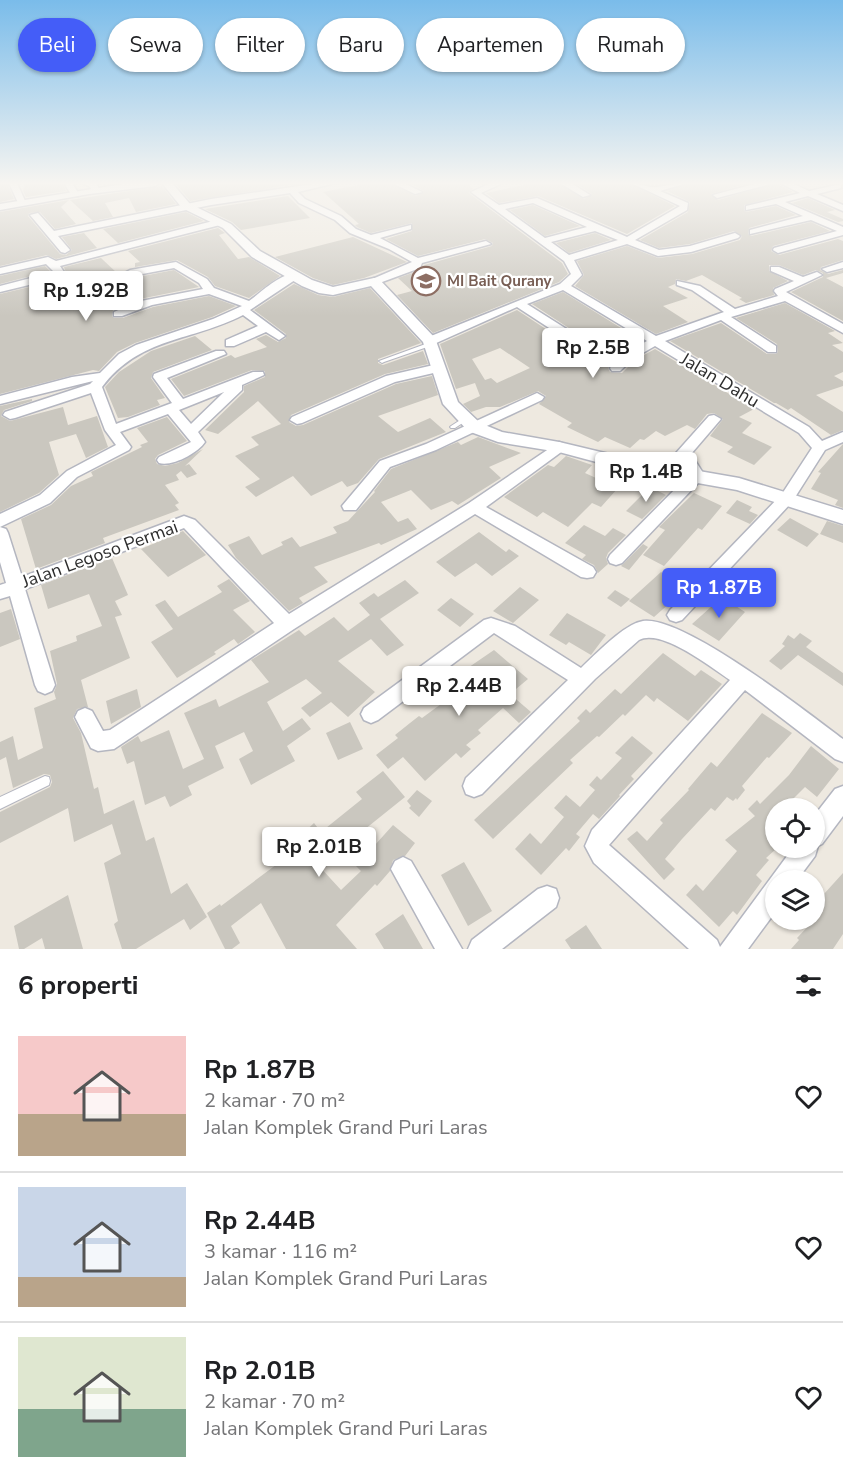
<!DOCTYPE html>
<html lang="id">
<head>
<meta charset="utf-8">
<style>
	body { margin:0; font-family:"Nunito Sans",sans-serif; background:#f2f2f2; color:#202124; height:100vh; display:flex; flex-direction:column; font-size:22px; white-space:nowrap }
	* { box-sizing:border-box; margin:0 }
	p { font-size:20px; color:#757577 }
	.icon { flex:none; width:33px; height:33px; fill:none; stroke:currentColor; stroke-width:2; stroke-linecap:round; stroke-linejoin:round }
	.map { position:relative; height:949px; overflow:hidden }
	.sheet { display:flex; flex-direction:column; background:#fff; flex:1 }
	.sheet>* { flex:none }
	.hud { position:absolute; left:18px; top:18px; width:807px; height:54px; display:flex; gap:12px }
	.controls { position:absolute; left:765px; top:798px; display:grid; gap:12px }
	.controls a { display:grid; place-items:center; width:60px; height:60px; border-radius:50%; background:#fff; box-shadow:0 2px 4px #0004; font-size:30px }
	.price { position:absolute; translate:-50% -51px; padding:0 14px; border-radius:6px; background:#fff; color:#222; font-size:20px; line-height:39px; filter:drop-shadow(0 2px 3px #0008) }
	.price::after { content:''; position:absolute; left:50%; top:36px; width:18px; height:14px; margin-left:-9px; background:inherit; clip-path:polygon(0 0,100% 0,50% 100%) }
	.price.selected { background:#445df8; color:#fff }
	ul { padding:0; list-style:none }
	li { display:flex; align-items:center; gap:18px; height:150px; padding:0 18px }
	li+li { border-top:2px solid #e0e0e0 }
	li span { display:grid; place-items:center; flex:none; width:168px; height:120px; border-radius:0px; color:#555 }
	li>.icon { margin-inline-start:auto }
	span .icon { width:72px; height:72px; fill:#fffc; stroke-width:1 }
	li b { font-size:26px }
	h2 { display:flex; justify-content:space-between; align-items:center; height:72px; padding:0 18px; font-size:26px }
	.chip { padding:0 21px; border-radius:27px; background:#fff; box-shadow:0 2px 4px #0004; font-size:21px; line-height:54px }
	.chip.selected { background:#445df8; color:#fff }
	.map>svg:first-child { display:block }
	.building { fill:#cac7bf; fill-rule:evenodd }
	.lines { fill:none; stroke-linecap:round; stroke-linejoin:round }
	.service-casing { stroke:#b4b6c0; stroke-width:2 }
	.minor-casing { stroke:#b4b6c0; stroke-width:3 }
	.tertiary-casing { stroke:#b4b6c0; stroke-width:3 }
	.service { fill:#fff; fill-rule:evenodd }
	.minor { fill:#fff; fill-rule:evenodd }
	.tertiary { fill:#fff; fill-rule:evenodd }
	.labels { text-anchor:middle; stroke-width:4.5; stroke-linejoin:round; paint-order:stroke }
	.far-education-label { font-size:15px; font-weight:bold; fill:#785e54; stroke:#fff; text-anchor:start }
	.street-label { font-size:18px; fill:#2d2d2d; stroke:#fff }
</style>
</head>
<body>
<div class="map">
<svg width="843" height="949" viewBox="0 0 843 949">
	<rect width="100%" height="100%" fill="#eee9e0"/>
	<path class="building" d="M0,183H7L14,199L0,202Z
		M25,183H62L66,191L26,197L23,191Z
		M182,183H303L190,201L176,184Z
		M368,183H390L416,196L424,191L409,183H468L473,189L469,191L470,194L562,263L568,274L559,282L433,333L397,295L412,291L398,278L421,270L424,265L492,246L493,243L485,239L418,256L386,239L412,231V223L371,233L357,227L355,225L359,224L323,192Z
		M533,183H558L584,199L592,194L575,183H629L675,206L627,234L538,196L499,203L486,193Z
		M689,183H749L711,194L718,200L776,183L793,192L744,205V210L746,212L776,206L796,215L749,228L748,234L751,236L811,222L830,231L773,246L771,251L779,255L838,239L843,241V260L821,267L820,270L828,274L843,270V273L826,278L843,287V321L791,292L823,277V273L816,270L803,275L779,265H769V271L788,281L773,288L774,295L746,303L739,299L742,298L702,275L686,281L676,279L675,284L668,287L688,298L663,306L688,322L656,334L575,286L584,275L577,261L627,246L658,258L692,254L740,240L742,236L734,231L690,244L659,248L640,240L688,212L690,202L667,191Z
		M162,186L176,204L136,212L129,198L105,203L113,217L93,221L70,200Z
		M288,196L310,218L241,230L232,222L205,209Z
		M808,198L835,210L827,212L843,219V221L838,222L792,203Z
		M69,200L61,207L76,224L55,229L40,212L29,213L28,216L60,254L66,255L72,250L62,237L84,233L97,248L56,259L47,255L0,266V212Z
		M533,205L580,226L545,236L510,210Z
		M186,212L204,221L118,243L103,229Z
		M218,228L225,233L219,235L238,259L249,257L280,276L249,298L215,286L208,277L177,260L135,267V263L140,262L128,251Z
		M595,233L611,240L569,253L556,243Z
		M353,237L407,262L364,278L333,285L313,278L275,257Z
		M101,258L118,274L102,283L108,289L138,277L174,270L199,287L135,300L113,310L112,316L114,318H123L153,307L209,296L236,306L212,317L135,343L117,352L99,371L93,370L0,394V294L63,279L66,273L64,267Z
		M45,266L50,271L0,284V276Z
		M294,284L318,295L333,297L370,288L421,343L378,359V363L383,365L423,351L428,364L385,374L291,415L289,422L296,426L303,425L396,384L432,376L438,395L378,416L398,432L430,418L446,432L379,459L358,483L347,487L342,481L311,496L293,476L256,497L245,487L260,479L235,456L259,445L251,437L281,424L258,401L218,434L205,430L244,392V386L265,377V371L252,370L184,396L171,379L231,355L235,358L267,347L256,339L266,335L278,342L286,338V334L254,310Z
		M563,292L642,341L612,362L608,368L610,372L622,373L635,360L655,349L754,409L739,417L752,423L742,433L772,447L754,465L727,452L733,447L710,436L723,419L714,413L707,414L695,429L687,425L665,436L656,431L644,440L640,439L630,448L605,437L598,442L567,427L572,423L539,404L546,396L538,391L500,407H486L471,412L463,404L480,396L475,383L456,389L440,344L517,310L561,339L551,345L552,353L558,354L576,348L580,339L578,334L532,304ZM500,348L530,368L497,383L491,378L485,380L472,359Z
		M785,303L835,331L828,333L843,343L832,345L843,352V372L834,376L843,381V386L816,395L843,412V430L831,435L791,408L788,410L776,403H774L670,341L721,323L767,354H776L778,352L777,344L736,318Z
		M195,336L212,350L153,372L151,378L165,398L157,400L160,405L128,417L118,418L105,387L119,372L151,351Z
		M32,399V401L4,410L1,416L10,421L63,407L68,425L97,416L108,447L86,458L76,434L49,442L59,475L39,493L0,512V406Z
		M167,417L187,441L158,455L155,459L157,464L165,466L178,463L203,449L185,466L189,464L197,474L187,478L181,471L176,475L179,480L165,485L179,503L175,505L179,510L103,538L105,543L36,569L21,519L51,505L71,486L93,476L91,472L142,447L140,445L148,442L137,428Z
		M478,437L521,453L489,467L501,478L458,505L452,501L431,510L411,490L381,502L398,522L408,518L417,529L381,545L379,543L314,567L328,582L299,598L303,603L289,611L236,558L228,545L249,536L262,555L283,545L281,542L292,537L300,547L337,533L333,527L348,521L375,492L374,491L391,469L458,442L461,445Z
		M843,444V508L835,505L838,500L811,489L821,473L818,472Z
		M566,456L592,465L585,473L618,488L601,507L592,503L568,527L543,512L537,517L504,497L548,465L554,467Z
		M650,487L666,495L642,519L626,511Z
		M694,493L722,506L702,530L698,528L664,566L643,555L665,530L659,527Z
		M737,500L752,507L749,511L758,515L750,524L726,513Z
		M790,518L819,534L807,547L777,530Z
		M827,521L843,526V543L820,534Z
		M584,525L605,536L613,528L626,535L608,553L606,558L608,564L598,573L594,565L582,559L586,555L565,543Z
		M183,531L206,555L168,577L141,549Z
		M479,532L506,552L509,549L519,556L492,576L476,563L455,577L436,562Z
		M643,544L648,547L629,570L621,566Z
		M112,558L128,595L115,601L122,615L115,617L130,658L81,680L88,707L77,709L73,718L81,733L94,789L98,787L104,814L134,800L146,841L154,837L171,894L187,883L207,917L190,930L184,919L136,949H122L114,924L118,921L104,863L121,854L112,824L74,842L68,808L0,843V812L50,787L52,782L50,775L44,774L13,788L6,757L0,760V742L13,736L18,760L43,748L34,708L56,699L54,692L57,684L50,651L77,641L76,636L102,626L89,594L48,609L41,585Z
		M661,572L687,588L654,617L629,601Z
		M229,579L250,601L233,610L255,632L238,644L234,639L214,652L216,654L177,678L151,642L173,629L155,605L165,600L178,617L222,592L217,586Z
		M405,580L419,593L380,619L404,645L387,656L371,639L338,661L375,692L348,717L331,702L310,717L301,708L322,693L306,679L267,702L283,731L302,718L311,729L287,746L295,761L251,785L239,759L253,751L244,732L215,746L224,768L188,786L192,795L170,807L165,796L145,805L134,761L127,764L121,747L138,736L141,742L169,730L183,769L204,759L184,713L216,699L219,707L269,682L251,660L299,630L305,636L334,617L348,631L370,615L359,603L374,593L378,597Z
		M520,587L539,600L513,623L493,611Z
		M615,590L630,599L621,607L607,598Z
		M722,597L745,612L719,641L692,624Z
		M451,598L474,614L460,627L437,610Z
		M11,609L20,639L0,647V613Z
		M567,613L606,635L591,655L569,642L566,645L549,635Z
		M800,633L812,641L806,647L843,673V686L798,655L781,670L769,661L785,646L782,644L788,635L794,639Z
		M494,650L528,679L510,694L531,712L519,723L503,708L478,730L481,733L466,745L471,749L461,758L456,753L425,781L403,757L388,769L376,755L398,738L395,735L410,723L419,716L422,718L452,696L445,689L459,678L456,676Z
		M663,653L695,676L701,670L722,684L688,721L657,698L654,702L646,695L625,716L623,714L599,737L597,736L570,760L573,763L493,839L474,820L580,721L577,718L586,709L590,713L615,689L621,694Z
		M137,689L141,707L111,724L106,701Z
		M762,713L792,733L769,758L767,757L742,786L745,790L737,800L736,798L733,801L727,797L715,811L711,808L682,839L665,859L675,869L664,880L627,839L637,831L647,841L663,823L660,820L689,790L688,789L699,776L711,762L717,767Z
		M350,722L363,749L338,760L326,733Z
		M632,736L653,753L631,776L634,779L619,795L620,796L599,819L593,814L576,834L580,837L569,851L566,848L541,875L515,849L530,833L541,844L564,817L554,808L566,795L580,807L595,790L589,785L597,776L601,780L622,758L615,753Z
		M811,746L839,769L817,797L805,787L784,808H776V849L766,858L769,860L756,875L762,881L737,915L733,911L719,927L686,895L696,884L703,891L737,851L725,840L755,816L748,809L757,800L760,804L789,775Z
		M383,771L405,797L319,866L341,890L361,871L356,866L393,825L415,843L405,856L393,860L390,871L377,886L375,884L336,925L357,949H286L261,903L231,926L240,943L232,949H225L207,913L220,904L221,906L288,856L284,851L314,823L321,832L362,799L356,792Z
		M417,790L432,801L419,817L409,808L411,806L407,801Z
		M464,862L492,911L468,926L441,875Z
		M843,873V934L833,949H791L799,940L797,938L814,920V905Z
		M68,895L83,949H45L42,938L24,949H19L14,926Z
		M403,914L423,949H384L375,934Z
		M586,925L602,949H571L565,940Z"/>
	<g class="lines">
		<g class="service-casing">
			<path id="service" d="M431,342L434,344L433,345L384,362L382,363L379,361Z
				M465,417L467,418L468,419L467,420L455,428H451L450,427L451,426Z
				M45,776L49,777L50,781L49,785L0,809V797Z"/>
		</g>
		<g class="minor-casing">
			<path id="minor" d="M9,183H17L26,203L25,205H19Z
				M64,183H72L79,194L78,196H72Z
				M82,183H96L100,190L93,192L89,186Z
				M319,183H336L298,192L305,199L341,216L356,229L371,235L411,225V229L380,238L418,258L486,241L491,244L422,263L420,268L374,285L369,282L370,280L412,262L389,249L350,233L335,220L299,203L290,193L211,205L58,236L70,250L65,253L61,252L30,215L38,213L54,231L211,199Z
				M392,183H404L422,192L415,194Z
				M491,183H503L481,193L499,205L537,198L627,237L680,206L631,183C639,183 644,186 651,187C657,188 678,183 687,183L660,191L688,203L687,210L635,240L659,250L690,246L735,233L740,236L738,238L691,252L658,256L627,244L574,260L582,275L571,286L656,336L724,312L692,290L677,285V281L700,286L735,309L778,296L774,291L775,289L794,281L771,271V267H779L803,277L817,272L822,275L786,292L843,324V333L785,301L731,317L776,346V352H768L721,320L665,341L809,427L822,441L843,432V442L825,450L792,502L682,620L676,622L670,620L667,615L670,610L782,494L812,448L799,433L655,346L634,358L620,371H612L610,368C620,356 633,348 647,341L563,290L527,304L576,335L578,338L575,346L557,352L553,351V345L566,339L517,307L434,344H426V338L560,284L571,274L564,261L471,192ZM533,203L587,227L545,238L505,209ZM595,231L618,240L569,255L551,242Z
				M560,183H571L590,195L583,197Z
				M758,183H774L717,198L713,195Z
				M780,183H792L809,191L841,184V188L817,194L843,205V211L808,196L785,202L843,227V235L778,253L773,250L774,248L837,231L811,220L750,234V230L803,216L776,204L746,210V206L800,193Z
				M217,220L222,223L220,225L60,266L64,272L62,277L0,292V286L54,272L46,264L0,274V268L48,257L56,261Z
				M176,262L207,279L214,288L249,301C262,292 281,272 298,274V278L250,310L285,336L279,340L266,332L234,346H226V340L258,326L243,315C191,342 141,336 102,387L116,424L172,403L153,377L154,374L216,351H224L226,354L167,378L183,399L253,372H263L264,375L242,385V390L198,432L205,442C198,453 172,467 159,463L157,460L159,457L191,442L168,414L120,432L131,447L129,450L77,477L50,503L0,527V514L40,495L67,471L116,445L105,430L91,393L15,418L10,419L3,415L5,412L90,384L93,381L0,404V396L72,377L100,373L119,354L136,345L213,319L242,306L209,294L152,305L122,316H114V312L136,302L203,289L199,283L174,268L137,275L109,287L104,284L130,270ZM224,392L191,424L179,410Z
				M843,262V268L827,272L822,269Z
				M438,364L442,365L444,368L442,371L395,382L302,423L297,424L290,420L292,417L386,376Z
				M537,393L544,397L542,400L436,450L390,467L356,510H344L342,506L380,461L426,444Z
				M714,415L721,419L691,454L705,476L702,479L622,563L616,565L610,563L608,559L610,555L689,475L676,453L709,416Z
				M559,442L564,444L566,447L564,450L486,507L593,567L596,572L593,577L587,578L581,577L475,514L294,629L114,749L98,751L91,748L75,717L78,711L85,708L92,711L103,731L110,730L274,623L184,528L25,589L55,685L52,691L45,694L38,691L35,685L10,596L0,599V585L6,583L0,562V527L6,529L8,533L22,577L184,516L195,520L289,614L469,503Z
				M491,618L515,626L581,668C595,655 624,624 643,621C683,615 808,713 843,739V762L835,759L745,690L609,845L717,940L720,947L793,848H814V816L835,789L843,786V816L822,844L818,846L815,856L797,880H776V911L748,949H689L594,863L585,846L592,830L730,680C711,667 661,628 639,640L595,679L482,794L474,797L466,794L463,786L466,778L568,680L494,633L378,720L371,723L364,720L361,714L364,708L484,620Z
				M403,857L411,861L462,949H435L391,869L395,861Z
				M547,886L556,889L559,898L556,907L502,949H468L472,940L538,889Z"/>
		</g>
		<g class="tertiary-casing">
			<path id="tertiary" d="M129,183H160L155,186L89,194L0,210V204Z
				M162,183H172L190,204L231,224L260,251L312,280L333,287L374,278L379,279L435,338L458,402L480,423L502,432L559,442L630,459L739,478L843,510V524L737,490L630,471L559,452L498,442L468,431L443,404L423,342L371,286L333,295L319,293L302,286L252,257L223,228L182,208Z"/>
		</g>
		<use href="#service" class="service"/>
		<use href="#minor" class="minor"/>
		<use href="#tertiary" class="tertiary"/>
	</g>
	<linearGradient id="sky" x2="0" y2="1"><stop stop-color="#7abcea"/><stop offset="0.58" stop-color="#f7f5f1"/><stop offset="1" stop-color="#f7f5f1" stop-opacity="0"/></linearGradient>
	<rect width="843" height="316" fill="url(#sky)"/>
	<defs>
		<g id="school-ring" transform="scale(1.5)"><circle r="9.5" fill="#fff" stroke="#8d6e63" stroke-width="1.5"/><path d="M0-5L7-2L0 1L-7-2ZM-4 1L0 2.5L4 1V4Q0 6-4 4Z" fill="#8d6e63"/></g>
	</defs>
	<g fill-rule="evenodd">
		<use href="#school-ring" x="426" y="281"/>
	</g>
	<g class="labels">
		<g class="far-education-label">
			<text x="447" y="286">MI Bait Qurany</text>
		</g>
		<g class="street-label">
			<text transform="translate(720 380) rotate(31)" y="6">Jalan Dahu</text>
			<text transform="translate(100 554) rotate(-20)" y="6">Jalan Legoso Permai</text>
		</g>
	</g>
</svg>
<div class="controls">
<a><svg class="icon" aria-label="locate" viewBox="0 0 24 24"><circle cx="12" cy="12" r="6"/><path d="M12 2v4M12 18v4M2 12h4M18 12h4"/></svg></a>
<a><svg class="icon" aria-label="layers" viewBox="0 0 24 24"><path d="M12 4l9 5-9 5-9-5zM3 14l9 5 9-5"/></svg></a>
</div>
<b class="price" style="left:86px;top:322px">Rp 1.92B</b>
<b class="price" style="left:593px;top:379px">Rp 2.5B</b>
<b class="price" style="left:646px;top:503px">Rp 1.4B</b>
<b class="price selected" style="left:719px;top:619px">Rp 1.87B</b>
<b class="price" style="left:459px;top:717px">Rp 2.44B</b>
<b class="price" style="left:319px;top:878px">Rp 2.01B</b>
<div class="hud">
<a class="chip selected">Beli</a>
<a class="chip">Sewa</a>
<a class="chip">Filter</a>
<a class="chip">Baru</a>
<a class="chip">Apartemen</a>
<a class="chip">Rumah</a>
</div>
</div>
<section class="sheet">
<h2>6 properti<svg class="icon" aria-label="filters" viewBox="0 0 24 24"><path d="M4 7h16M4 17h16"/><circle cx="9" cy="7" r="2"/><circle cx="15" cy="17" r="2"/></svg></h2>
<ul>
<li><span style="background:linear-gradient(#f6c9c9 65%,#b9a48a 0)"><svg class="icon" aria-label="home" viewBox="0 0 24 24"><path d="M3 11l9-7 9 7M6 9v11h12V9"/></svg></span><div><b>Rp 1.87B</b><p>2 kamar · 70 m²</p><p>Jalan Komplek Grand Puri Laras</p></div><svg class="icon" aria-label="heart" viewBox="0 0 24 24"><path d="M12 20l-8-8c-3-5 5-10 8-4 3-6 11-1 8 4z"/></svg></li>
<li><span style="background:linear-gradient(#c9d6e8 75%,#b9a48a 0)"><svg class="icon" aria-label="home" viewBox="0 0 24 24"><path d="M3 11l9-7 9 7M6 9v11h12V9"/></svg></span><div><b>Rp 2.44B</b><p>3 kamar · 116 m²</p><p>Jalan Komplek Grand Puri Laras</p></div><svg class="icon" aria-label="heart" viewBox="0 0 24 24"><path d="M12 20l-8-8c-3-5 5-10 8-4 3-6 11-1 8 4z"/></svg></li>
<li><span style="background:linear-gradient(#dfe7d0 60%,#7fa58c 0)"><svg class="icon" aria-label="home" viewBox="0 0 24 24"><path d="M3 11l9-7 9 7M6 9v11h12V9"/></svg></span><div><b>Rp 2.01B</b><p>2 kamar · 70 m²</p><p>Jalan Komplek Grand Puri Laras</p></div><svg class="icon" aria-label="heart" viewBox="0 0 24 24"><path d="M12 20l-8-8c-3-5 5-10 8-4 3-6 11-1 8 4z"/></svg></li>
</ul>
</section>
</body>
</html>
